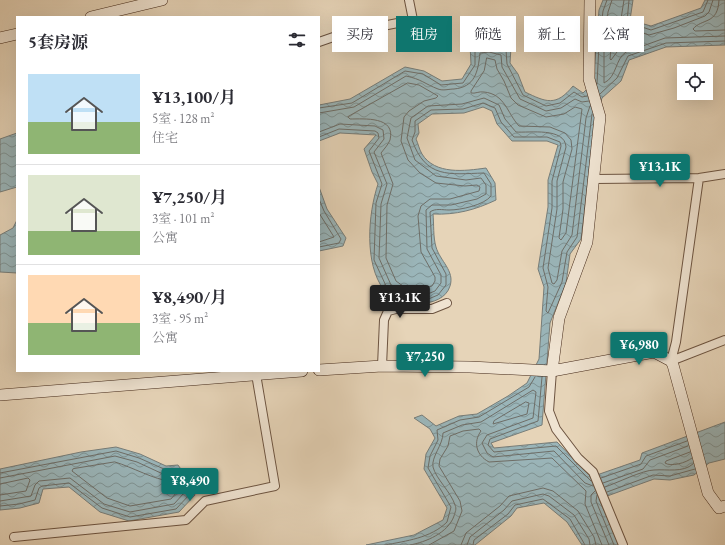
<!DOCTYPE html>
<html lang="zh">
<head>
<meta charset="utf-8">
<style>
	body { margin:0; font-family:"EB Garamond","Noto Serif SC",serif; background:#f7f7f7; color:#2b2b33; height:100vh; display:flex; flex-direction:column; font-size:15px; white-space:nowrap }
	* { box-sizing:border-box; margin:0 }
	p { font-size:13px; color:#7c7c81 }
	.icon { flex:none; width:22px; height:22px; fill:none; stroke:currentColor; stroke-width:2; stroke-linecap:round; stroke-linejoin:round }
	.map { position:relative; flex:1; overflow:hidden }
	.sheet { position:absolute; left:16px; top:16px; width:304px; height:356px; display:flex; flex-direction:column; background:#fff; border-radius:0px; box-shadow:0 4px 16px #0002 }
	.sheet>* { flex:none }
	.banner { position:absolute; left:332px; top:16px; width:333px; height:36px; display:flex; gap:8px }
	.controls { position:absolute; left:677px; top:64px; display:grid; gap:8px }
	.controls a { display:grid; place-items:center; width:36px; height:36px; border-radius:0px; background:#fff; box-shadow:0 4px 16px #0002; font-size:20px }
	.price { position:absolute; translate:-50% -34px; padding:0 9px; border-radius:4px; background:#0f766e; color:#fff; font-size:13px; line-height:26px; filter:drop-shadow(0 1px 2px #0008) }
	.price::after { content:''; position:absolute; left:50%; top:24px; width:12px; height:9px; margin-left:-6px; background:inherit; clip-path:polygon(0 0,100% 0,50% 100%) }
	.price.selected { background:#222; color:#fff }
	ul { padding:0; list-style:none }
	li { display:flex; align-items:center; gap:12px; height:100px; padding:0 12px }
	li+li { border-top:1px solid #e1e1e2 }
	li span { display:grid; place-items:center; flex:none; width:112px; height:80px; border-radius:0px; color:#555 }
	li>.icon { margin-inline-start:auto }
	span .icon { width:48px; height:48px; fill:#fffc; stroke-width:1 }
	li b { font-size:17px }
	h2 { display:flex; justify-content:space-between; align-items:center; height:48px; padding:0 12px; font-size:17px }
	.tag { padding:0 14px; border-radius:0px; background:#fff; box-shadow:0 4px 16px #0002; font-size:14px; line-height:36px }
	.tag.selected { background:#0f766e; color:#fff }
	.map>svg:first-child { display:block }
	.water { fill:url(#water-waves); stroke:#777d79 }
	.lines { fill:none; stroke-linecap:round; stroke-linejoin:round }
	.shore { stroke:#6e6e68; stroke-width:1 }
	.street-casing { stroke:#6c5340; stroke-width:10 }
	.secondary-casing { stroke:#432818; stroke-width:12 }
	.street { stroke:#efe3d1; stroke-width:8 }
	.secondary { stroke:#efe3d1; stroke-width:11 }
</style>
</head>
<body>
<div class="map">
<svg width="725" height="545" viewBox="0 0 725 545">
	<defs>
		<pattern id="water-waves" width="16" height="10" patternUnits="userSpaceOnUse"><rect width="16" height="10" fill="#9ab5b9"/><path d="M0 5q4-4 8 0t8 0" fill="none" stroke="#7f9395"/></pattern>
	</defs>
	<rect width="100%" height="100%" fill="#e6d4b8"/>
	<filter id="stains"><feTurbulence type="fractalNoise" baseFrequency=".005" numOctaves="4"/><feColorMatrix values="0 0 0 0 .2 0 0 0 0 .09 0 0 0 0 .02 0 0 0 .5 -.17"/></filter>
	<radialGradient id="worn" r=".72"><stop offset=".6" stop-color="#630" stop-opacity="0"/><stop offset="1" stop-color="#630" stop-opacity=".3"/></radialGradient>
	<path class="water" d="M603,0H633L630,20L651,26L701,8L705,0H725V45L666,47L629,60L621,81L602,98L595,119L581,239L570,254L566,283L550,323L542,425L491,443L494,448L557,442L591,477L640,460L642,453L725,422V459L709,463L694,475L670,480L654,479L599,499L619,545H582L567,522L544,503L517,508L511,516L475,545H366L414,535L443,520L447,508L424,469L426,454L435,438L430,429L414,418L422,415L436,426L459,416L477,414L508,396L527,383L539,359L544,287L538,269L548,207V180L558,145L547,141H512L497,124L492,111L483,107L464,113L432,114L418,124L419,133L416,139C418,143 419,149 422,154C435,175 465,171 486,168L495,183L496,200C475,210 456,215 433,214C434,224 433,237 436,247C440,261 455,271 450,286C443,310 397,307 384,290C364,264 368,214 378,184L372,172L364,149L376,135L340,133L319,141V105L350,99L405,67L424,71L442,81L462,79L471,64L470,45L489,43L511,47L510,63L518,74L525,92C546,102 556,107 573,86L583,93L593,83L599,10Z
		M17,133V187L0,192V139Z
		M319,187L327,209L346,238L343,246L319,251Z
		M17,220V273L0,272V235L13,228Z
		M116,447L140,454L166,466L178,465L188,479L195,495L179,512L129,521L100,512L69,487L43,489L39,503L20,508L0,510V469L81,452Z"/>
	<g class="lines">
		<path class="shore" d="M612,0L608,12L604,45V83C617,77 615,59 626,52L665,38L725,36
			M624,0L621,19L623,25L628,28L649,35L674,28L705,16L709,12L713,0
			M629,0L627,22L651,30L703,12L708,0
			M719,0C718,25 702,18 693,29L695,31L725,30
			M615,24L621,32L638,40L620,48L611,60L610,59L613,26Z
			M487,58L495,60L497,69L504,81L511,98L518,105L546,117L564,114L575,107L582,109L566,233L561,240L559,238L563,209V182L572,149L571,140L565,133L550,127L519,126C507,113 505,94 484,92C479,91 475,94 471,93V91L484,71Z
			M408,83L419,85L438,96L436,98L424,101L409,111L404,117L401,141L408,160L420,173L436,183L465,186L477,185L480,187L479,191L450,199H430L421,206L418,216L421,252L435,277V281L432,286L424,288L403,286L396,281L386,258L387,205L393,184L381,153C384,149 388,145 390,140C396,116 364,119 350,119L348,117Z
			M597,84L599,44L603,11L607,0
			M600,94L617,78L628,56L666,43L725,41
			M319,108L352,103L405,71L423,74L441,85L463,83L475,65V49L489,47L506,50L507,64L523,95L546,106L560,103L574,92L582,97L587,96
			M319,113L354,107L406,76C421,79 425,84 438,89C443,91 449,89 454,89C475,87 478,72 480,53L489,52L501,55L502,67L520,99L546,111L561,108L575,99L582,102L589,101
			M319,132L340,124L375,126L383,130L384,139L374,152L387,184L381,204L379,258L391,285L401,292L425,295L435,291L441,283V275L427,249L426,210L432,205H451L477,199L486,194V185L481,178L466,180L436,176L415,160L407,138L411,118L428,106L462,104L484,98L499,105L505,119L516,132C529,133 565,127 566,147L557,181V209L548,268L552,283L554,284L557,280L562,251L572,235L586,118L590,106
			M319,137L339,129L375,131L378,133L379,138L369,151L382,184L376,203L374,260L387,288L399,297L426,300L438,295L446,285V274L432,248L430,212C435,208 443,210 449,210C461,210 484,205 491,196V184L484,173C449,174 426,179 412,140L415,132V121L431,110L463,109L483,103L495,108L501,122L514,137H547L560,142L561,146L552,181V208L543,268L548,287L546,311L548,313L562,282L567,252L577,237L592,114
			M319,199L324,211L341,239L339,243L319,247
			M319,213L334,237L319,242
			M542,377L538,421L490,439L488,445L494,452L556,446L591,481
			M526,402L529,403L527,414L493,424L494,421Z
			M690,452L666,461L665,463C671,467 686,463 692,458
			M115,462C132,467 155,480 170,481L177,492L171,499L130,506L107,498L72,471L73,469Z
			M0,473L116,451L139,458L164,469L176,470L185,481L190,494L176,509L130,517L102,508L69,483L42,486L39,488L35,500L19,504L0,506
			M0,478L115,456L137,462L163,474L173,475L180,483L184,493L174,504L130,512L104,504L70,478L39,481L35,485L31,496L0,501
			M601,478L641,464L646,456L687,441
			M603,483L643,469L650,460L688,446
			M0,484L28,478L30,480L26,491L0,495
			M605,487C617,483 643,470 654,470C667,469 683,473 693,464
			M595,491L591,495V502L609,545
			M607,492L653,475L670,476L695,469
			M597,495L596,501L614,545
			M385,545C406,541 431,538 447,522L451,507L428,468L430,456L438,440L437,430L460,420L479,417L529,387L535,377
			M410,545C426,542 448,533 454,516C455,512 457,509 455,505C451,492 436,479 433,467C431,457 443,445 443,433L462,425L481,422L533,390L536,392L533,418L487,435L482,443L487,453L493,457L554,451L585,483L593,486
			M429,545L454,531L462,511L460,501L439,466L440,459L448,446L450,436L463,431L479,429L481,431C473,442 476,455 489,462L552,458L586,491L585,504L602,545
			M461,545L466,533L500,506L509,496L543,488L553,491L578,511L594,537L596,545
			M467,545L470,537L504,510L512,501L543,494L549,496L574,515L589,539L590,545
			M473,545L474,540L508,514L515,505L543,499L570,519L585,545"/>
		<g class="street-casing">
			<path id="street" d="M319,42L342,34L413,20L409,0
				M594,179L699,178L725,174
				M671,361L676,342L699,178
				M671,361L725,340
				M382,366L384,320L388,311L396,309H432L447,303
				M552,371L549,411L556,429L578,458L593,472L623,545
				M14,537L186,520L205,501L275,486L256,374"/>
		</g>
		<g class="secondary-casing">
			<path id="secondary" d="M91,17L162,0
				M0,38L17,34
				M319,370L382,366L470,367L552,371L654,352L671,361L673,365L708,493L719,508L725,506
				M552,371L559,318L587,242L600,117L589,79L590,0
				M0,395L302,371"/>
		</g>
		<use href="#street" class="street"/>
		<use href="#secondary" class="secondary"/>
	</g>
	<rect width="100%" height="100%" filter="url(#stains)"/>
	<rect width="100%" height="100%" fill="url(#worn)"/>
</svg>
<div class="controls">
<a><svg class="icon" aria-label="locate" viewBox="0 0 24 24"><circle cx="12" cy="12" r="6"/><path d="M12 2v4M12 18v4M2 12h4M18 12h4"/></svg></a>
</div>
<b class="price" style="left:660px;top:188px">¥13.1K</b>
<b class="price selected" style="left:400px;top:319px">¥13.1K</b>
<b class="price" style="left:639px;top:366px">¥6,980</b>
<b class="price" style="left:425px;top:378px">¥7,250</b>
<b class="price" style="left:190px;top:502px">¥8,490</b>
<div class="banner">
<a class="tag">买房</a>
<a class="tag selected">租房</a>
<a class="tag">筛选</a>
<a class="tag">新上</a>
<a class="tag">公寓</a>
</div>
<section class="sheet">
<h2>5套房源<svg class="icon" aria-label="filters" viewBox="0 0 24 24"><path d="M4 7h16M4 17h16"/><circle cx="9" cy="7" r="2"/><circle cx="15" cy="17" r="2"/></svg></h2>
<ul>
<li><span style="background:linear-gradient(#bfe0f5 60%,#8fb573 0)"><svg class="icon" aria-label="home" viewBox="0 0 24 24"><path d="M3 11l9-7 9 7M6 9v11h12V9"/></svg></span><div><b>¥13,100/月</b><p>5室 · 128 m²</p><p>住宅</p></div></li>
<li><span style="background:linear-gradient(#dfe7d0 70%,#8fb573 0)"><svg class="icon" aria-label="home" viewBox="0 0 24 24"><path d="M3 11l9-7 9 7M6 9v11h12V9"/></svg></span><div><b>¥7,250/月</b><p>3室 · 101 m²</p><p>公寓</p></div></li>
<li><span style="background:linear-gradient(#ffd9b3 60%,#8fb573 0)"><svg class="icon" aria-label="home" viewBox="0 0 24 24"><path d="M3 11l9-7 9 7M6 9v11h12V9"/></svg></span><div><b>¥8,490/月</b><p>3室 · 95 m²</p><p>公寓</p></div></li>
</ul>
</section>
</div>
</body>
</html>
